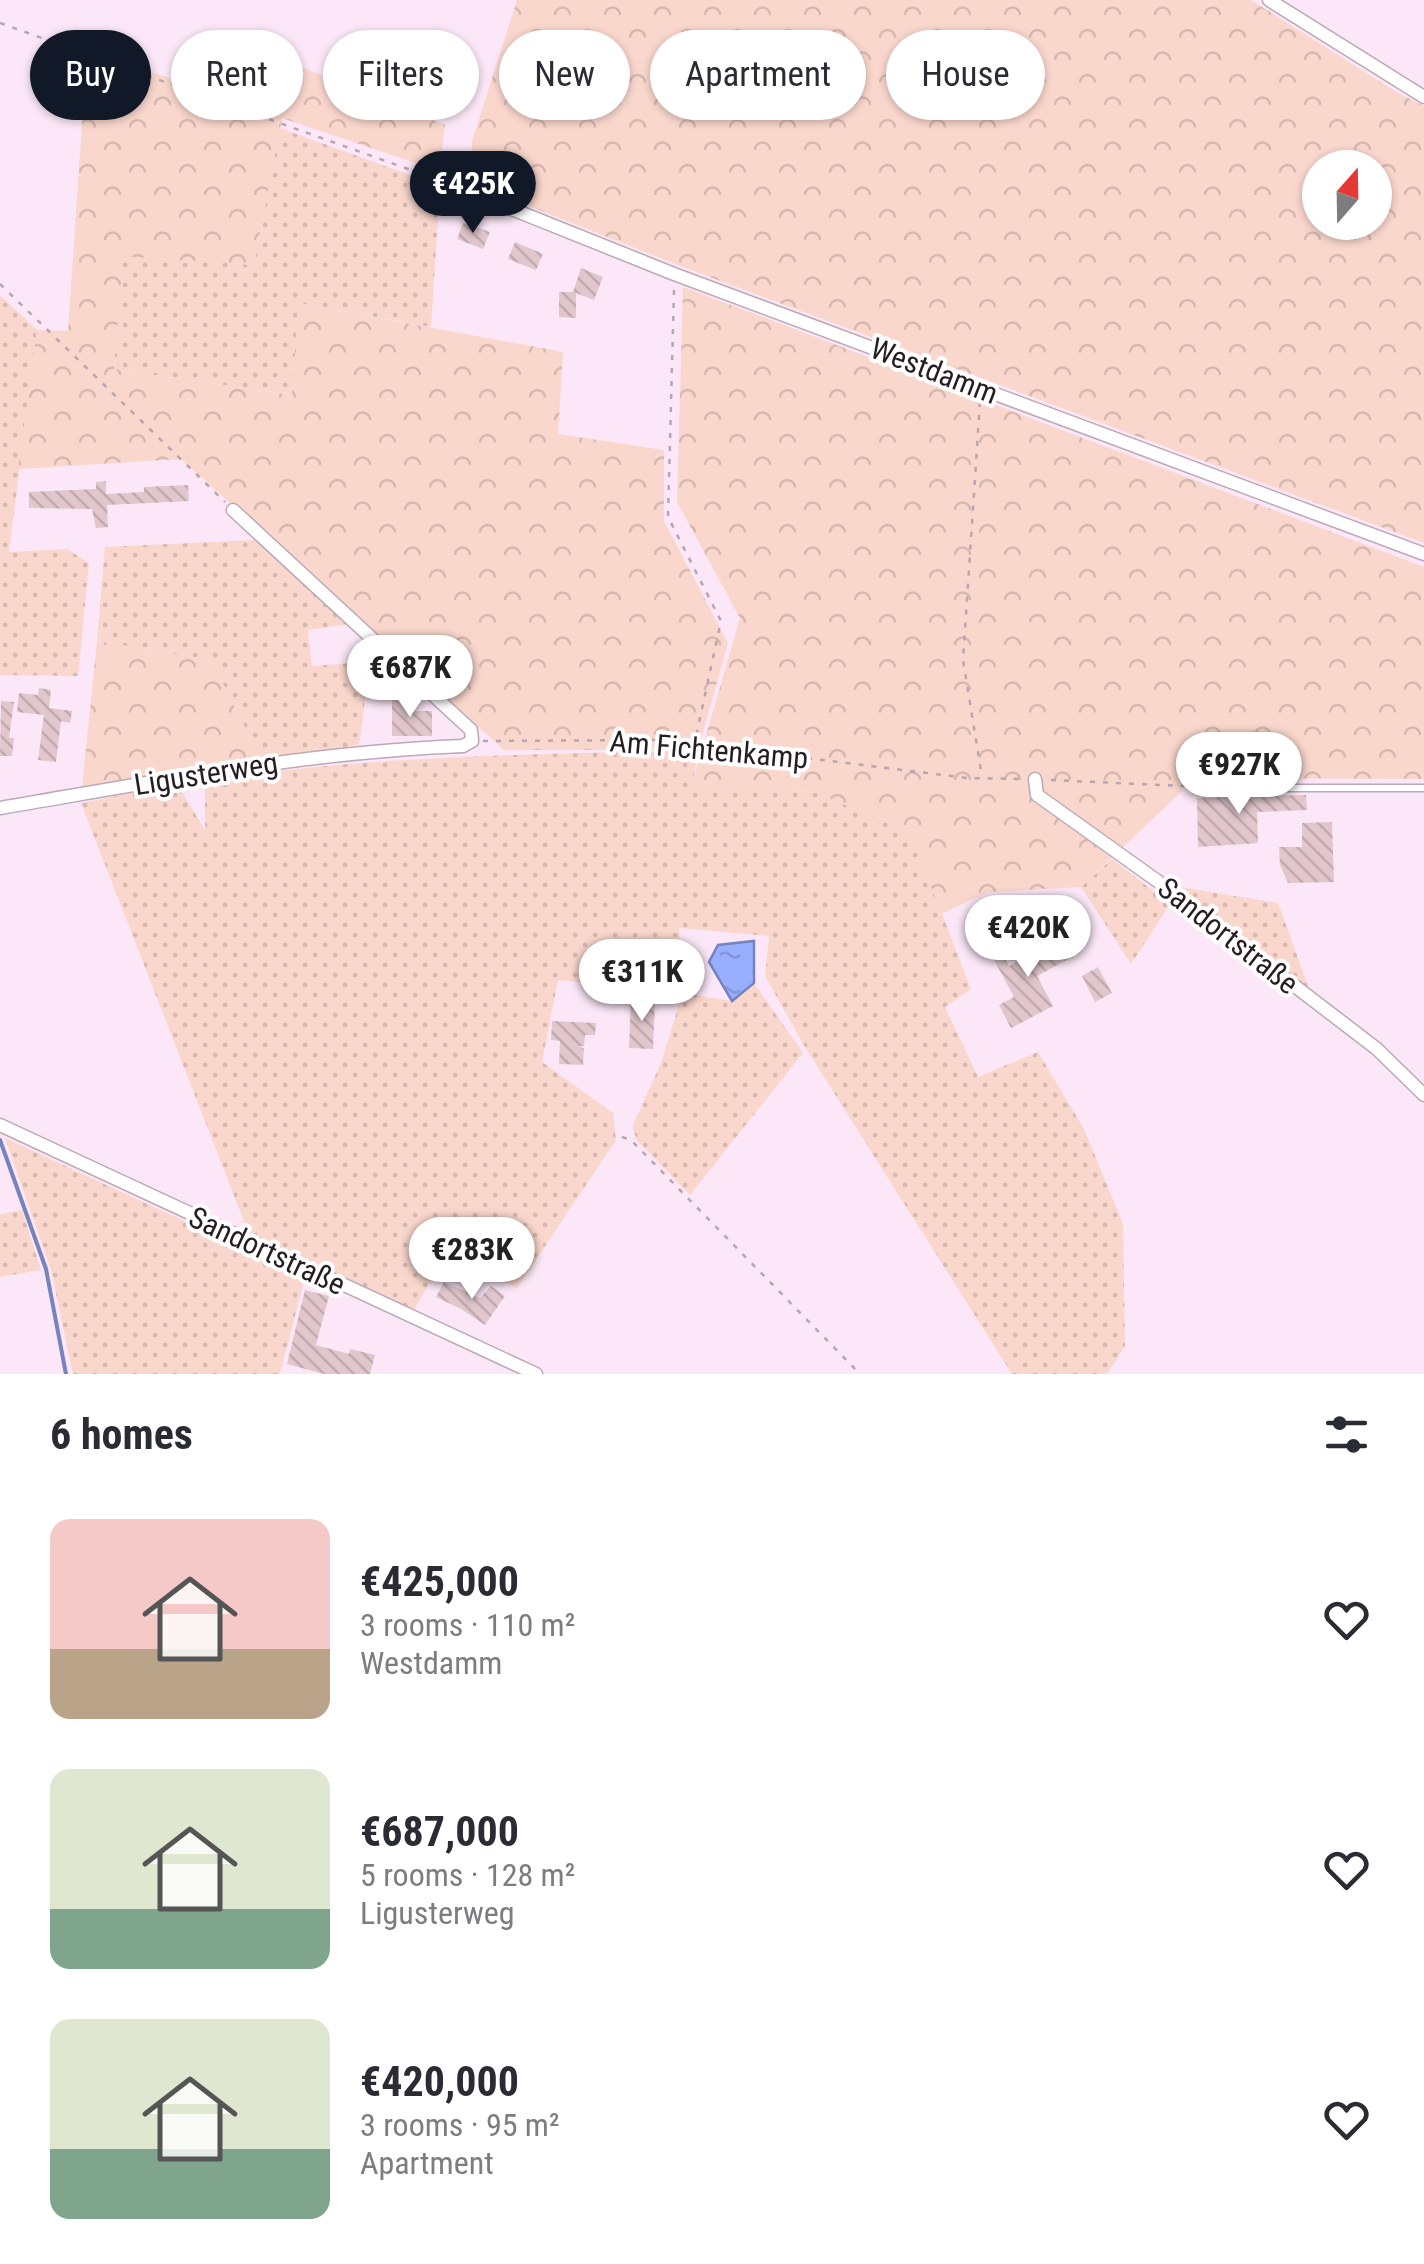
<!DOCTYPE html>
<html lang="en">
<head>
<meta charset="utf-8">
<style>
	body { margin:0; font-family:"Roboto Condensed",sans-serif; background:#f2f2f3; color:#2b2b33; height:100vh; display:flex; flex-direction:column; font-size:38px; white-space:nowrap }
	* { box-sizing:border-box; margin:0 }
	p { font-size:32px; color:#7c7c81 }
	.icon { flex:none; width:55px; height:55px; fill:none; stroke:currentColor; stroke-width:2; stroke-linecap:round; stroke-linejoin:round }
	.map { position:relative; height:1374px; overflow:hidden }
	.side { display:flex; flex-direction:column; background:#fff; flex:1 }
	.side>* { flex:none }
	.guide { position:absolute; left:30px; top:30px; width:1365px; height:90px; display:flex; gap:20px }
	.needle { width:65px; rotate:20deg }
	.tools { position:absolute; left:1302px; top:150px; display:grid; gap:20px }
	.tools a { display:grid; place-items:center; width:90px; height:90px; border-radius:50%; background:#fff; box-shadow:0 2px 8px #0004; font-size:50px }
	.price { position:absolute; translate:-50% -85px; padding:0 22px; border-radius:35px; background:#fff; color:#222; font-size:32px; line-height:65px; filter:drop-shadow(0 2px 5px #0008) }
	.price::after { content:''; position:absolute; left:50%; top:60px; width:30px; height:22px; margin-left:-15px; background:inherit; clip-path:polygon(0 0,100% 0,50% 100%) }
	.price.selected { background:#111827; color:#fff }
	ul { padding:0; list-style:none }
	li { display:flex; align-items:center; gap:30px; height:250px; padding:0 50px }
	li span { display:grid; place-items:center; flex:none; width:280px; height:200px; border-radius:20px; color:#555 }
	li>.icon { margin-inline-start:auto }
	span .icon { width:120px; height:120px; fill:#fffc; stroke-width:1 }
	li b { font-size:42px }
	h2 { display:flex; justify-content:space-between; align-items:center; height:120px; padding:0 50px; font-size:42px }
	.chip { padding:0 35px; border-radius:45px; background:#fff; box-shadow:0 2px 8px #0004; font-size:35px; line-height:90px }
	.chip.selected { background:#111827; color:#fff }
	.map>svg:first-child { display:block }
	.grass { fill:url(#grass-dots) }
	.forest { fill:url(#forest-crowns); fill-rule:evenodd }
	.water { fill:url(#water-ripples); stroke:#7683bd; stroke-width:2.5 }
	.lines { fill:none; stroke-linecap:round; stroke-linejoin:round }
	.stream { stroke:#7683bd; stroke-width:4 }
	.building { fill:url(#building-back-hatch) }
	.service-casing { stroke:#bca8b7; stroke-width:9 }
	.minor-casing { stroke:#bca8b7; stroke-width:15 }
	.path { stroke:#b6a6b2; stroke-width:2.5; stroke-dasharray:5 8; stroke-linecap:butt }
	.service { stroke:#fff; stroke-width:6 }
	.minor { stroke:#fff; stroke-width:12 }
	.labels { text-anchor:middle; stroke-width:8; stroke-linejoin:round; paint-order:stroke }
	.street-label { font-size:30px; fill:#251d23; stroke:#fff }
</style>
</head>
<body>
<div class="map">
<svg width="1424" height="1374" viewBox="0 0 1424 1374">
	<defs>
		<pattern id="grass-dots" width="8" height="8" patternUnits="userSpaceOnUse" patternTransform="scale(2.5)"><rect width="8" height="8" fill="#fad7cd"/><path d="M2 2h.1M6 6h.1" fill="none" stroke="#d6b8b0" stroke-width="1.8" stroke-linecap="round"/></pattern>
		<pattern id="forest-crowns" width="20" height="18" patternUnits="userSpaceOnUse" patternTransform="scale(2.5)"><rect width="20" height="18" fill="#fad7cd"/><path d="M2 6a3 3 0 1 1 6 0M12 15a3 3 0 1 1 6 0" fill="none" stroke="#d6b8b0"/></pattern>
		<pattern id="water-ripples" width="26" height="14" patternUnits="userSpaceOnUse" patternTransform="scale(2.5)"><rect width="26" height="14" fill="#98afff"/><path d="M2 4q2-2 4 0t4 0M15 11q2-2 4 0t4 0" fill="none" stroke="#8396da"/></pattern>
		<pattern id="building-back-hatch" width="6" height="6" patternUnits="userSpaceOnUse" patternTransform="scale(2.5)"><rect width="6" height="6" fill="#e1c7cc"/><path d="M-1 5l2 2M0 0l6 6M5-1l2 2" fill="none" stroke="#c1aaaf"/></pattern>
	</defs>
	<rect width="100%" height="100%" fill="#fbe7f7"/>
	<path class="grass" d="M280,128L440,186L431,327L298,303L293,395L114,369L122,255L254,265Z
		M0,295L37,330L9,552L67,549L89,563L78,676L0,675Z
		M254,540L348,624L308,630L312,666L392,660L415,687L365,700L359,745L261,759L211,660L97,641L105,547Z
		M698,750L692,787L814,792L910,831L971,989L945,1007L978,1077L1038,1052L1084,1129L1123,1224L1125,1346L1107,1374H1012L805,1047L765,976L769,936L679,928L683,993L732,1001L754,983L803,1053L690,1195L637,1140L632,1127L662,1061L682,994L558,980L542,1062L613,1113L616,1140L517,1288L476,1269L436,1271L413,1312L249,1234L81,803L177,784L205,830V781C368,755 534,755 698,750Z
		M1112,859L1170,904L1131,964L1081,887Z
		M1173,886L1278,903L1310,991Z
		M5,1138L305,1277L280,1374H73L51,1270Z
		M22,1210L41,1270L0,1277V1214Z"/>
	<path class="forest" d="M517,0H1251L1398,93L1424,106V543L683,267L471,183L472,141ZM1320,168H1375V222H1320Z
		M87,50L274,114L291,63L445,125L439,171L282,118L254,265L123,256L114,369L292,395L298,303L563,352L558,434L664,450V521L728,643L698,750H504L181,459L18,469L37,330L68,331Z
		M683,287L1424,567V779L1184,778L1182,791L1081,887L989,892L941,914L910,831L814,792L691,787L740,618L677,502Z
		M97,641L211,660L261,759L88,792L82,787Z"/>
	<path class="water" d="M754,941V983L732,1001L709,962L718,945Z"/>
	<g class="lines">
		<path class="stream" d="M0,1140L46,1269L66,1374"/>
	</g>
	<path class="building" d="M463,223L490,232L483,249L457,239Z
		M515,242L543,254L536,270L508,259Z
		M581,268L603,277L594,300L576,293V318L559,317V292H573Z
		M106,481V494L144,492V487L188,485L189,501L107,505L108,527L96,528L92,509L29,508V492L96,489V482Z
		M39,688L51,690L49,708L72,711L70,723L61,721L56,762L38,760L44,715L17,712L19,693L38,695Z
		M392,698H409V711H432V736H392Z
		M1,701L14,702L9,738H14L12,756H0Z
		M1306,795L1307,810L1257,812L1258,843L1198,847L1197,798Z
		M1332,822L1334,882L1288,883L1280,865L1279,847H1302V823Z
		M1062,937L1072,957L1037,976L1053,1006L1011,1028L999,1005L1014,997L985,943L994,938L1009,966Z
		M1098,967L1112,993L1095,1002L1082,976Z
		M631,998L655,1000L653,1049L629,1048Z
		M552,1021L596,1023L595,1035H585L584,1046H579L584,1049L583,1065L559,1064L560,1041L551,1040Z
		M444,1282L480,1298L491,1286L505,1296L485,1325L461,1309L436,1297Z
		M305,1290L329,1296L316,1345L349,1354L350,1349L375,1355L370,1374H324L287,1364Z"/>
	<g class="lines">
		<g class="service-casing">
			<path id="service" d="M1237,788H1424"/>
		</g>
		<g class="minor-casing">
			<path id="minor" d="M1269,0L1424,97
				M447,183L674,274L1424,554
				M1035,779L1037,795L1163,885L1377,1049L1424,1095
				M0,808C154,782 306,752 463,746L472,741L471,730L233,510
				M0,1125L536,1374"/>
		</g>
		<path class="path" d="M0,23L436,179
			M0,284L225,502
			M674,290L668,517L721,621L695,741
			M980,402L963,660L982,777
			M483,741L662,740L967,778L1023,779
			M1051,780L1228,788
			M622,1137L631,1140L860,1374"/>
		<use href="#service" class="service"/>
		<use href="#minor" class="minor"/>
	</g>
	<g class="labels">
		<g class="street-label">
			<text transform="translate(934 371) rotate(21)" y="10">Westdamm</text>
			<text transform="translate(709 750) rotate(5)" y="10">Am Fichtenkamp</text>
			<text transform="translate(206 774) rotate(-9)" y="10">Ligusterweg</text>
			<text transform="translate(1228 936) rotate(38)" y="10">Sandortstraße</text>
			<text transform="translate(267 1251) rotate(25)" y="10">Sandortstraße</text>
		</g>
	</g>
</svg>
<div class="tools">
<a><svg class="needle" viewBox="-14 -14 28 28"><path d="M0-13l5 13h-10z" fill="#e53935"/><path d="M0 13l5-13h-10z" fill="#7c7c81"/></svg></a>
</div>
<b class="price selected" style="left:473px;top:236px">€425K</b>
<b class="price" style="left:410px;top:720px">€687K</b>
<b class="price" style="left:1239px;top:817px">€927K</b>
<b class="price" style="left:1028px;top:980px">€420K</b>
<b class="price" style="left:642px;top:1024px">€311K</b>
<b class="price" style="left:472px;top:1302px">€283K</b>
<div class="guide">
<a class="chip selected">Buy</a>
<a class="chip">Rent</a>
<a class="chip">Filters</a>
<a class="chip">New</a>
<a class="chip">Apartment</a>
<a class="chip">House</a>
</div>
</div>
<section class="side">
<h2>6 homes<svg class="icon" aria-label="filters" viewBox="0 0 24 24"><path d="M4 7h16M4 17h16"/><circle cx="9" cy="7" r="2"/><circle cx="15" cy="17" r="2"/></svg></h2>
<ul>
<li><span style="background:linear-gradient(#f6c9c9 65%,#b9a48a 0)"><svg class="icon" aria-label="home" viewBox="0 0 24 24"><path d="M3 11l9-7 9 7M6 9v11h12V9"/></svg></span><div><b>€425,000</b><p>3 rooms · 110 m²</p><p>Westdamm</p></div><svg class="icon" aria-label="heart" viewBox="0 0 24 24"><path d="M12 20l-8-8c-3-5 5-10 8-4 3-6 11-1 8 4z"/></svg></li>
<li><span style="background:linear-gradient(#dfe7d0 70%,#7fa58c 0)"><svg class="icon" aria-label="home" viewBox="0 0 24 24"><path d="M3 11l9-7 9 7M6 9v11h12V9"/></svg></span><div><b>€687,000</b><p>5 rooms · 128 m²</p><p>Ligusterweg</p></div><svg class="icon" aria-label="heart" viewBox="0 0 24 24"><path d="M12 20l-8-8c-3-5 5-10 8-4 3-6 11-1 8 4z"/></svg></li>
<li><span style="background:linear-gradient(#dfe7d0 65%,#7fa58c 0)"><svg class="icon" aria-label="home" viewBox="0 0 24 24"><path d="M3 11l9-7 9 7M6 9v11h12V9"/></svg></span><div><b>€420,000</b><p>3 rooms · 95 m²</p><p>Apartment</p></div><svg class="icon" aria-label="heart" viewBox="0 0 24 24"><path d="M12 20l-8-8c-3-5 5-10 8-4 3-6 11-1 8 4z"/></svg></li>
</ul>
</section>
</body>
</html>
